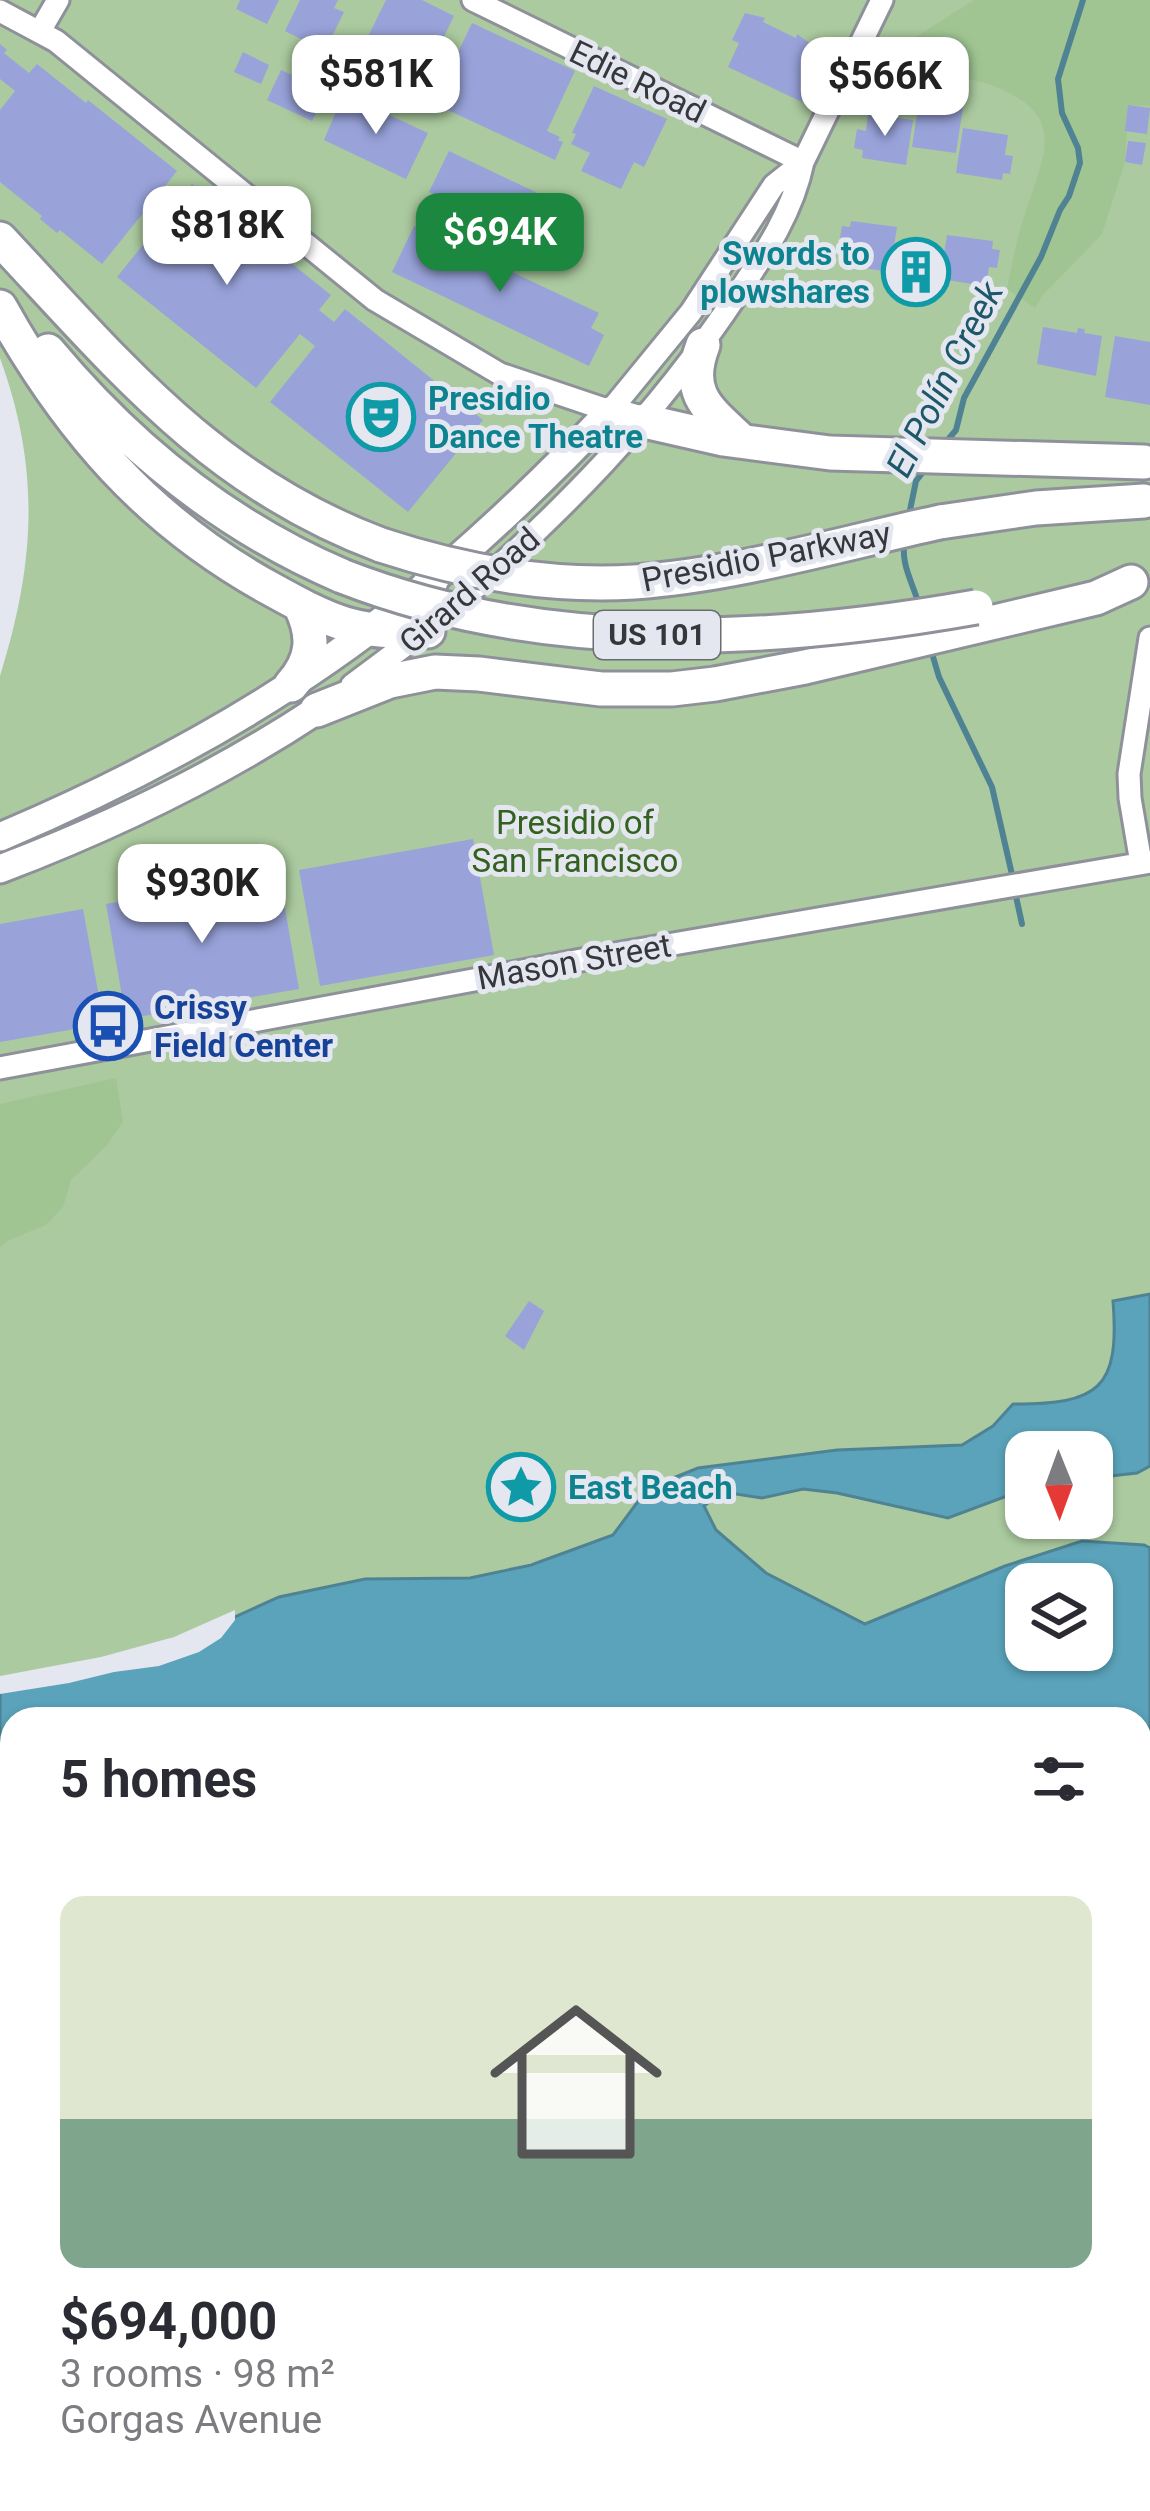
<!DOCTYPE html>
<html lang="en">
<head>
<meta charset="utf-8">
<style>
	body { margin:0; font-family:Roboto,sans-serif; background:#f2f2f3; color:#2b2b33; height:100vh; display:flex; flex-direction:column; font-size:45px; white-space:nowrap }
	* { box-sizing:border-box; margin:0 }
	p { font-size:39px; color:#7c7c81 }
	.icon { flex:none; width:66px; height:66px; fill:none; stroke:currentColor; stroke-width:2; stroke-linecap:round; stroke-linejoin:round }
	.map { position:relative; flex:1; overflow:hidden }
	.panel { position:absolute; left:0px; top:1707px; width:1152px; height:804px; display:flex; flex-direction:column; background:#fff; border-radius:36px 36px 0 0; box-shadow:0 3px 9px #0004 }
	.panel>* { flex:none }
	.needle { width:78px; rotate:179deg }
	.controls { position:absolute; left:1005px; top:1431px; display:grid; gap:24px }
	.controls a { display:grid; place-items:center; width:108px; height:108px; border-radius:24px; background:#fff; box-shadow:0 3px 9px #0004; font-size:60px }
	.price { position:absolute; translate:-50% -102px; padding:0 27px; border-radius:24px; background:#fff; color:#222; font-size:39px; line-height:78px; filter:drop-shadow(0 3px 6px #0008) }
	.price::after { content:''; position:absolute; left:50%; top:72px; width:36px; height:27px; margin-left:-18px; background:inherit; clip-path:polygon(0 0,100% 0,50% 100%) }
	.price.active { background:#1c873e; color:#fff }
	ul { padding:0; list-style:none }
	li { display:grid; align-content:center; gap:24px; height:636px; padding:0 60px }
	li span { display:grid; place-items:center; height:372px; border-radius:24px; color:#555 }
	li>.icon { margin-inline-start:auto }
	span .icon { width:216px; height:216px; fill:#fffc; stroke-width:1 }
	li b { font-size:51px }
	h2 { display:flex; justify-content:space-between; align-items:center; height:144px; padding:0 60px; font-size:51px }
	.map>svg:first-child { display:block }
	.green { fill:#abca9f; fill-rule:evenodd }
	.forest { fill:#a0c592 }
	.water { fill:#5aa3ba; stroke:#4f8394; stroke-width:3; fill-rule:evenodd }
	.pier { fill:#e4e6f0 }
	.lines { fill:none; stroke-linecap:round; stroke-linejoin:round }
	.stream { stroke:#4f8394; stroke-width:6 }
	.building { fill:#99a3da }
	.minor-casing { stroke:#8f919a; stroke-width:27 }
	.major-casing { stroke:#8f919a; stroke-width:33 }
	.highway-casing { stroke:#8f919a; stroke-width:39 }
	.minor { stroke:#fff; stroke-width:21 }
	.major { stroke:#fff; stroke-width:27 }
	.highway { stroke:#fff; stroke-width:33 }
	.highway-bridge-casing { stroke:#8f919a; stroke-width:39; stroke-linecap:butt }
	.highway-bridge { stroke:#fff; stroke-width:33 }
	.labels { text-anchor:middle; stroke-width:10; stroke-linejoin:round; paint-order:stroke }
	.shield { fill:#e4e6f0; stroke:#6a6c71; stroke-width:3 }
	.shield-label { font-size:30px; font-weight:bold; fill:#36373b }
	.street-label { font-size:33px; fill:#36373b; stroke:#e4e6f0 }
	.culture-label { font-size:33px; font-weight:bold; fill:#0d838f; stroke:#e4e6f0; text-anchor:start }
	.park-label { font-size:33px; fill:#33611e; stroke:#e4e6f0 }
	.transit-label { font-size:33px; font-weight:bold; fill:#164399; stroke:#e4e6f0; text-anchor:start }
	.water-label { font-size:36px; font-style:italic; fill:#1c5869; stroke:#e4e6f0 }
</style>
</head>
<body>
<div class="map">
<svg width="1150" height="2511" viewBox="0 0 1150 2511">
	<rect width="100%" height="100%" fill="#e4e6f0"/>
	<path class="green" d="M0,0H1150V1548L1144,1545L1082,1541L1005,1566L865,1624L766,1573L716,1530L704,1505L649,1488L613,1535L557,1557L470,1578L365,1579L219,1624L176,1642L0,1682V676C35,563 41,471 0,358ZM1026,1452H1092V1518H1026Z"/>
	<path class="forest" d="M974,0H1150V106L1128,105L1125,162L1102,234L1042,296L1035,308L1007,289C1012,265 1016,240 1024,217C1044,153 1071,114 988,84C965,77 938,75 914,71L903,45Z
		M116,1078L123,1122L107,1145L71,1180L63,1207L46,1225L7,1241L0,1247V1104Z"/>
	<path class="water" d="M1150,1294V1466L1137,1473L1092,1478V1452H1026V1489L948,1518L837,1493L803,1489L762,1498L723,1492L704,1506L716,1530L766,1573L865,1624L1005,1566L1082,1541L1144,1545L1150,1548V2511H0V1682L102,1663L219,1624L279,1597L365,1579L470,1578L531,1565L613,1535L648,1488L698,1468L837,1450L962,1445L993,1426L1013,1404C1098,1404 1120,1390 1113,1301ZM1026,1584H1092V1650H1026ZM12,1719H1140V2499H12Z"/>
	<path class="pier" d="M235,1610V1620L221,1638L199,1652L159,1666L114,1672L69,1683L0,1694V1676L101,1657L174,1637Z"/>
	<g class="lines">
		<path class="stream" d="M946,442L956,430L964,398L1041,257L1060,210L1069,196L1080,163L1078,148L1062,113L1058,79L1083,0
			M909,515L916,481L927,467
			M905,540C900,563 912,581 918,602
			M931,650L939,677L992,787L1013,879
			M1015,892L1022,924"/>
	</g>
	<path class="building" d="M240,0H279L267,24L236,9Z
		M300,0H338L334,8L344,12L325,51L285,31Z
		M386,0H422L454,16L417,93L355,63Z
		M745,13L765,18L763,22L796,38L797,34L815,47L817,43L826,48L824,52L833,56L822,77L820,76L818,81L813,79L802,102L728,67L739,43L732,40Z
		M472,23L575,71L547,131L560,137L558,140L563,142L555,160L437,105L444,89L441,88Z
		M0,44L7,50L4,53L29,73L37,64L86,103L88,100L177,171L158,195L173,208L192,184L331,295L319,310L334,322L345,309L483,420L408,512L270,402L315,346L300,334L256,388L117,277L168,214L152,202L102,264L60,230L57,233L40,219L42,216L0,182V110L15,91L0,79Z
		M243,52L269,65L261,84L234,72Z
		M281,70L327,91L312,121L267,100Z
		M594,86L667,119L644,167L634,162L621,189L581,171L590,153L571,144L576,134L572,133Z
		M346,95L428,133L406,179L324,140L341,100L343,101Z
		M919,101L963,107L956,153L912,147Z
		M1128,105L1150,108L1147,134L1125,131Z
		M868,114L913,120L906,165L862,158L863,150L854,148L857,129L866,131Z
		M963,128L1008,135L1005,155L1013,156L1010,174L1003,173L1002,180L956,173Z
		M1128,141L1146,143L1142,165L1125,162Z
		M449,151L565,206L545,248L429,192Z
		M851,221L897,227L890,272L844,265L847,246L839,245L842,226L850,227Z
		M414,226L599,313L591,328L604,335L589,366L392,272Z
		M947,235L993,241L992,249L1000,250L997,268L989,267L986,286L940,279Z
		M897,246L942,252L935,298L890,291Z
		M1043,327L1077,333L1078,328L1085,329L1084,333L1102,336L1096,376L1037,364Z
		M1115,336L1150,342V405L1105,397Z
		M473,839L494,955L320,986L299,870Z
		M279,874L299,989L126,1019L106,904Z
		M83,909L104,1024L0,1042V924Z
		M529,1301L544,1311L524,1350L505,1336Z"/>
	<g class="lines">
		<g class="minor-casing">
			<path id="minor" d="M473,0L803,162
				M0,11L56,41L375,300L500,374L610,411L691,312L774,185L803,162
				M40,31L58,0
				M448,612C561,513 654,420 738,293C766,252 793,211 803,162L882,0
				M352,685L423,632
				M1141,863L1130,798L1129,774L1150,638
				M0,1068L592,958L1150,862"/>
		</g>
		<g class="major-casing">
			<path id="major" d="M0,837C144,776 281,702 403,604C477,545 545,479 610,411L644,421
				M0,869C110,827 219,775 317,710"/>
		</g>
		<g class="highway-casing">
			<path id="highway" d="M0,239C119,366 212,482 381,545
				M0,307C68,429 147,521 271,589C329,621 359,637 427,629
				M703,345C684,394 709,410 742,441
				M48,351C129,448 225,526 342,576
				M644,421L723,439L830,453L1144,462
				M940,522L1036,508L1144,501
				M428,631C421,612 423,599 431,581
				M291,685C314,659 315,635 300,605
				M317,710L390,681L435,672L479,674L601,689H672L715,684L805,667L1096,598L1131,582"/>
		</g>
		<use href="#minor" class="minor"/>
		<use href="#major" class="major"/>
		<use href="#highway" class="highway"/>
		<g class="highway-bridge-casing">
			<path id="highway-bridge" d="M381,545C463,572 547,587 634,582C735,575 840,544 940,522
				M342,576C544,655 767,644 976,607"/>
		</g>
		<use href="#highway-bridge" class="highway-bridge"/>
	</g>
	<defs>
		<g id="building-ring" transform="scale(3.45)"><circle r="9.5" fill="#e4e6f0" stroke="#0f9aa8" stroke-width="1.5"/><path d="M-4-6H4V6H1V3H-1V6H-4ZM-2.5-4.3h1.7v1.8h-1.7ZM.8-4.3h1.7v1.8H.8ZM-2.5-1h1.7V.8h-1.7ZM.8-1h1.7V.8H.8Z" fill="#0f9aa8"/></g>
		<g id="theatre-ring" transform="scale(3.45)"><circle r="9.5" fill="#e4e6f0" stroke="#0f9aa8" stroke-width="1.5"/><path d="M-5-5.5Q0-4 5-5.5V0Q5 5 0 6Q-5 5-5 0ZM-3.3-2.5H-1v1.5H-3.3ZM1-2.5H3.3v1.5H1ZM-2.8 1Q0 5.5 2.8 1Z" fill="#0f9aa8"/></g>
		<g id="bus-ring" transform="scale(3.45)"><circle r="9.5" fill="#e4e6f0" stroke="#1a4fb4" stroke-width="1.5"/><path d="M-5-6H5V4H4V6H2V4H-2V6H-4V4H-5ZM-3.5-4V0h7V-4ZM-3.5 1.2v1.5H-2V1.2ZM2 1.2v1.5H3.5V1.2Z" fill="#1a4fb4"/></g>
		<g id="sight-ring" transform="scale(3.45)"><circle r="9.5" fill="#e4e6f0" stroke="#0f9aa8" stroke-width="1.5"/><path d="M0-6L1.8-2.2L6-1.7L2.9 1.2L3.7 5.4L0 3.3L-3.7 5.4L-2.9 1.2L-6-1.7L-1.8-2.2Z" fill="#0f9aa8"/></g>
	</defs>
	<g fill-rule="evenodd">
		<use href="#building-ring" x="916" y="272"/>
		<use href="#theatre-ring" x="381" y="417"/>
		<use href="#bus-ring" x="108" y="1026"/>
		<use href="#sight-ring" x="521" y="1487"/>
	</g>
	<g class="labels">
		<rect class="shield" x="594" y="611" width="126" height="48" rx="9"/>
		<g class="shield-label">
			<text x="657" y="645">US 101</text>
		</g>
		<g class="street-label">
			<text transform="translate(638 81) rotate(26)" y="12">Edie Road</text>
			<text transform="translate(766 556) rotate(-11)" y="12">Presidio Parkway</text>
			<text transform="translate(469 590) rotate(-41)" y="12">Girard Road</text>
			<text transform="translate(574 961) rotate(-10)" y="12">Mason Street</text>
		</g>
		<g class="culture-label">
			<text x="870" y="265" text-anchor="end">Swords to<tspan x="870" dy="38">plowshares</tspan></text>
			<text x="428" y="410">Presidio<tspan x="428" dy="38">Dance Theatre</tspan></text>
			<text x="568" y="1499">East Beach</text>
		</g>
		<g class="park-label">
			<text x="575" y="834">Presidio of<tspan x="575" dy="38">San Francisco</tspan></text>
		</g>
		<g class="transit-label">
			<text x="154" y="1019">Crissy<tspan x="154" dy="38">Field Center</tspan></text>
		</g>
		<g class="water-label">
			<text transform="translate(944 379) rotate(-63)" y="13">El Polín Creek</text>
		</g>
	</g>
</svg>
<div class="controls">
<a><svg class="needle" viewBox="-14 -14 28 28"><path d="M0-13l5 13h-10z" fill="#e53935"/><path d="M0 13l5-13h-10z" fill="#7c7c81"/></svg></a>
<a><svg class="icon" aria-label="layers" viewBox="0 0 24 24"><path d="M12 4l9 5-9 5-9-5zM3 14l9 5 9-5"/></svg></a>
</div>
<b class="price" style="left:376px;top:137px">$581K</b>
<b class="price" style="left:885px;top:139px">$566K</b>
<b class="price" style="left:227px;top:288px">$818K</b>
<b class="price active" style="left:500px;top:295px">$694K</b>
<b class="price" style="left:202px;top:946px">$930K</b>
<section class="panel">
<h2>5 homes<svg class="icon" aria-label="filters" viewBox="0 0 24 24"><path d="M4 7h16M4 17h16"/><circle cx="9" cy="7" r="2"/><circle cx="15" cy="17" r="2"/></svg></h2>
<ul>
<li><span style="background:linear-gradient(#dfe7d0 60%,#7fa58c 0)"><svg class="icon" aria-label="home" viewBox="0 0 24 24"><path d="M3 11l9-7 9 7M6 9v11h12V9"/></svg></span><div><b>$694,000</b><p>3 rooms · 98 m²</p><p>Gorgas Avenue</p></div></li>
</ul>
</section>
</div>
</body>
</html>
